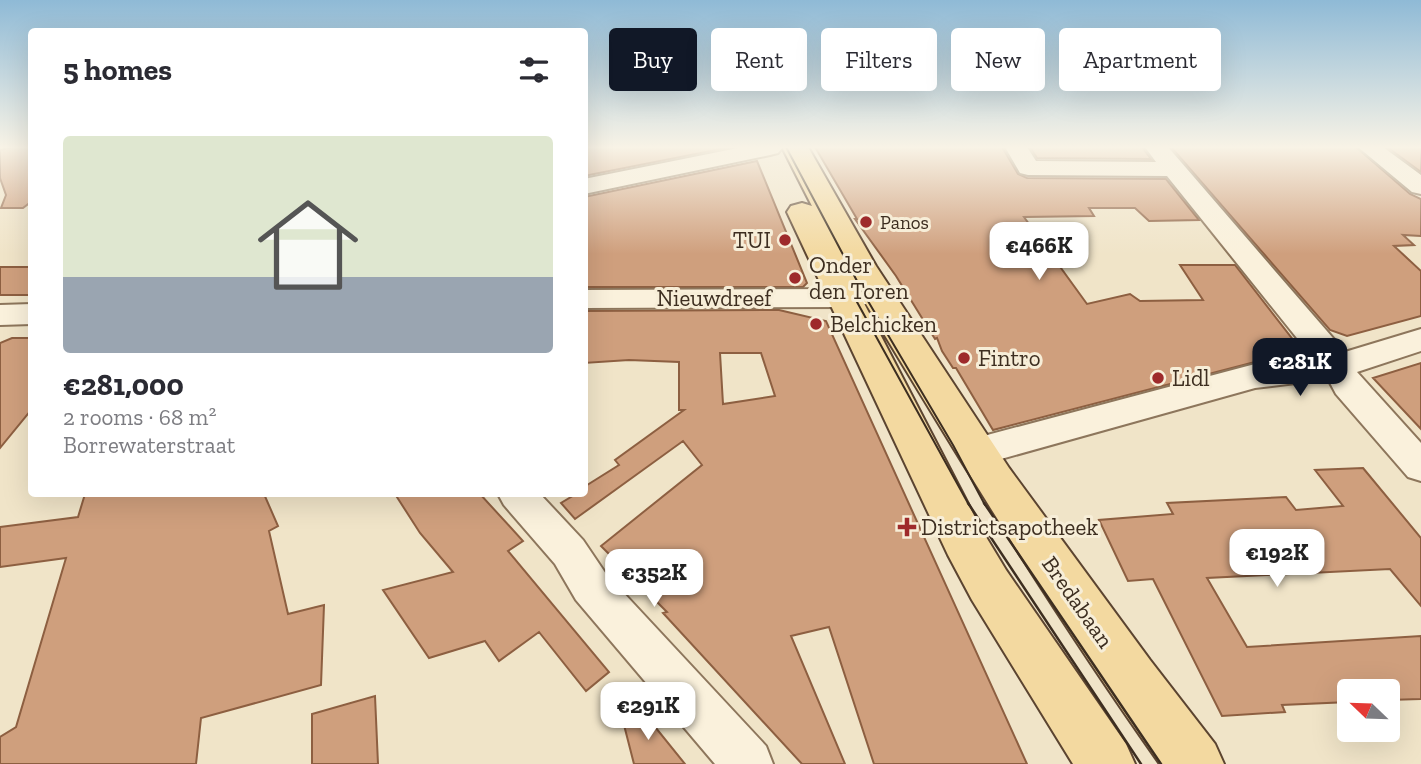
<!DOCTYPE html>
<html lang="en">
<head>
<meta charset="utf-8">
<style>
	body { margin:0; font-family:"Zilla Slab",serif; background:#f7f7f7; color:#2b2b33; height:100vh; display:flex; flex-direction:column; font-size:26px; white-space:nowrap }
	* { box-sizing:border-box; margin:0 }
	p { font-size:23px; color:#7c7c81 }
	.icon { flex:none; width:38px; height:38px; fill:none; stroke:currentColor; stroke-width:2; stroke-linecap:round; stroke-linejoin:round }
	.map { position:relative; flex:1; overflow:hidden }
	.panel { position:absolute; left:28px; top:28px; width:560px; height:469px; display:flex; flex-direction:column; background:#fff; border-radius:7px; box-shadow:0 7px 28px #0002 }
	.panel>* { flex:none }
	.top-card { position:absolute; left:609px; top:28px; width:665px; height:63px; display:flex; gap:14px }
	.needle { width:46px; rotate:293deg }
	.controls { position:absolute; left:1337px; top:679px; display:grid; gap:14px }
	.controls a { display:grid; place-items:center; width:63px; height:63px; border-radius:7px; background:#fff; box-shadow:0 7px 28px #0002; font-size:35px }
	.price { position:absolute; translate:-50% -60px; padding:0 16px; border-radius:14px; background:#fff; color:#222; font-size:23px; line-height:46px; filter:drop-shadow(0 2px 4px #0008) }
	.price::after { content:''; position:absolute; left:50%; top:42px; width:21px; height:16px; margin-left:-10px; background:inherit; clip-path:polygon(0 0,100% 0,50% 100%) }
	.price.current { background:#111827; color:#fff }
	ul { padding:0; list-style:none }
	li { display:grid; align-content:center; gap:14px; height:371px; padding:0 35px }
	li+li { border-top:2px solid #e1e1e2 }
	li span { display:grid; place-items:center; height:217px; border-radius:7px; color:#555 }
	li>.icon { margin-inline-start:auto }
	span .icon { width:126px; height:126px; fill:#fffc; stroke-width:1 }
	li b { font-size:30px }
	h2 { display:flex; justify-content:space-between; align-items:center; height:84px; padding:0 35px; font-size:30px }
	.chip { padding:0 24px; border-radius:7px; background:#fff; box-shadow:0 7px 28px #0002; font-size:24px; line-height:63px }
	.chip.current { background:#111827; color:#fff }
	.map>svg:first-child { display:block }
	.building { fill:#cf9f7d; stroke:#8d5f41; stroke-width:2; fill-rule:evenodd }
	.lines { fill:none; stroke-linecap:round; stroke-linejoin:round }
	.minor-casing { stroke:#8d765c; stroke-width:4 }
	.major-casing { stroke:#5b4430; stroke-width:4 }
	.minor { fill:#faf1dc; fill-rule:evenodd }
	.major { fill:#f3d9a0; fill-rule:evenodd }
	.tram-far1 { stroke:#3d2e20; stroke-width:2 }
	.tram { stroke:#3d2e20; stroke-width:2.5 }
	.poi-dot { fill:#9e2a2b; stroke:#f7eed8; stroke-width:2.5 }
	.labels { text-anchor:middle; stroke-width:6; stroke-linejoin:round; paint-order:stroke }
	.far-poi-label { font-size:19px; fill:#3d2e20; stroke:#f7eed8; text-anchor:start }
	.poi-label { font-size:23px; fill:#3d2e20; stroke:#f7eed8; text-anchor:start }
	.street-label { font-size:23px; fill:#3d2e20; stroke:#f7eed8 }
</style>
</head>
<body>
<div class="map">
<svg width="1421" height="764" viewBox="0 0 1421 764">
	<rect width="100%" height="100%" fill="#f0e4c8"/>
	<path class="building" d="M12,147H32V201L23,208H1L6,195L0,178V150Z
		M584,147H731L584,176Z
		M815,147H1002L1018,174L1027,178L1166,179L1199,220L1149,221L1135,208H1089L1094,216L1024,217L1087,304L1130,294L1140,301L1203,300L1180,265H1235L1301,350L993,430L956,368H953L942,351L937,338L935,339L896,276L855,219H857Z
		M1030,147H1142L1151,159L1037,158Z
		M1171,147H1356L1410,194L1421,199V236L1403,235L1414,245L1394,246L1421,271V316L1347,336L1330,330Z
		M1387,147H1421V172Z
		M757,161L807,283L803,287H584V197Z
		M0,267H32V295H0Z
		M779,310L826,321L1027,764H874L829,627L791,636L845,764H802L663,613L667,612L601,546L702,465L683,441L575,519L561,503L576,494H584V487L619,465L615,460L684,410H679V362L629,360L584,363V311ZM720,353H761L775,396L723,404Z
		M12,338H32V409L0,448V343Z
		M1421,363V429L1373,378Z
		M1363,468L1421,538V606L1390,569L1207,578L1247,647L1421,636V699L1388,700V691H1349V702L1282,705L1285,712L1222,716L1153,579L1128,581L1099,520L1173,514L1167,503L1286,497L1296,510L1343,506L1315,470Z
		M85,494H264L278,526L269,531L288,614L324,605L321,685L201,718L196,764H0V737L16,727L66,558L0,567V527L78,517Z
		M395,494H480L523,541L508,551L609,672L586,691L539,632L499,661L485,641L429,658L383,590L453,572L420,533Z
		M375,696L378,764H312V714Z
		M639,707L685,764H634L623,721Z"/>
	<g class="lines">
		<g class="minor-casing">
			<path id="minor" d="M743,147L782,148L778,153L770,155L584,194V179Z
				M1005,147H1027L1036,161L1156,162L1145,147H1168L1345,352L1421,329V351L1357,372L1421,443V481L1408,477L1336,394L1328,379L1255,388L976,466L963,462L958,452L963,442L976,438L1255,364L1313,358L1167,176L1028,175L1020,173Z
				M1358,147H1383L1421,175V194L1412,192Z
				M878,285L888,287L893,294L888,301L844,307L584,308V290L844,289Z
				M32,304V324L0,325V305Z
				M498,494H540L583,540L606,574L766,746L773,764H715L576,600L555,564L504,505Z"/>
		</g>
		<g class="major-casing">
			<path id="major" d="M782,147H808L876,266L1009,468L1150,660L1215,744L1224,764H1160C1050,609 952,447 854,284L980,527L1006,570L1126,744L1135,764H1073L972,600L948,555L787,212L791,206L802,203L812,206Z"/>
		</g>
		<use href="#minor" class="minor"/>
		<use href="#major" class="major"/>
		<path class="tram-far1" d="M786,147L865,296L953,445L985,505
			M857,302L969,505"/>
		<path class="tram" d="M968,503L1141,764
			M984,503L1161,764"/>
	</g>
	<linearGradient id="sky" x2="0" y2="1"><stop stop-color="#8fbad6"/><stop offset="0.58" stop-color="#f8f3e6"/><stop offset="1" stop-color="#f8f3e6" stop-opacity="0"/></linearGradient>
	<rect width="1421" height="254" fill="url(#sky)"/>
	<g class="poi-dot">
		<circle cx="866" cy="222" r="7"/>
		<circle cx="785" cy="240" r="7"/>
		<circle cx="795" cy="278" r="7"/>
		<circle cx="816" cy="324" r="7"/>
		<circle cx="964" cy="358" r="7"/>
		<circle cx="1158" cy="378" r="7"/>
		<path d="M903.5 516.5h7v7h7v7h-7v7h-7v-7h-7v-7h7z"/>
	</g>
	<g class="labels">
		<g class="far-poi-label">
			<text x="880" y="229">Panos</text>
		</g>
		<g class="poi-label">
			<text x="771" y="248" text-anchor="end">TUI</text>
			<text x="809" y="273">Onder<tspan x="809" dy="26">den Toren</tspan></text>
			<text x="830" y="332">Belchicken</text>
			<text x="978" y="366">Fintro</text>
			<text x="1172" y="386">Lidl</text>
			<text x="921" y="535">Districtsapotheek</text>
		</g>
		<g class="street-label">
			<text x="714" y="306">Nieuwdreef</text>
			<text transform="translate(1078 602) rotate(55)" y="8">Bredabaan</text>
		</g>
	</g>
</svg>
<div class="controls">
<a><svg class="needle" viewBox="-14 -14 28 28"><path d="M0-13l5 13h-10z" fill="#e53935"/><path d="M0 13l5-13h-10z" fill="#7c7c81"/></svg></a>
</div>
<b class="price" style="left:1039px;top:282px">€466K</b>
<b class="price current" style="left:1300px;top:398px">€281K</b>
<b class="price" style="left:1277px;top:589px">€192K</b>
<b class="price" style="left:654px;top:609px">€352K</b>
<b class="price" style="left:648px;top:742px">€291K</b>
<div class="top-card">
<a class="chip current">Buy</a>
<a class="chip">Rent</a>
<a class="chip">Filters</a>
<a class="chip">New</a>
<a class="chip">Apartment</a>
</div>
<section class="panel">
<h2>5 homes<svg class="icon" aria-label="filters" viewBox="0 0 24 24"><path d="M4 7h16M4 17h16"/><circle cx="9" cy="7" r="2"/><circle cx="15" cy="17" r="2"/></svg></h2>
<ul>
<li><span style="background:linear-gradient(#dfe7d0 65%,#9aa5b1 0)"><svg class="icon" aria-label="home" viewBox="0 0 24 24"><path d="M3 11l9-7 9 7M6 9v11h12V9"/></svg></span><div><b>€281,000</b><p>2 rooms · 68 m²</p><p>Borrewaterstraat</p></div></li>
</ul>
</section>
</div>
</body>
</html>
